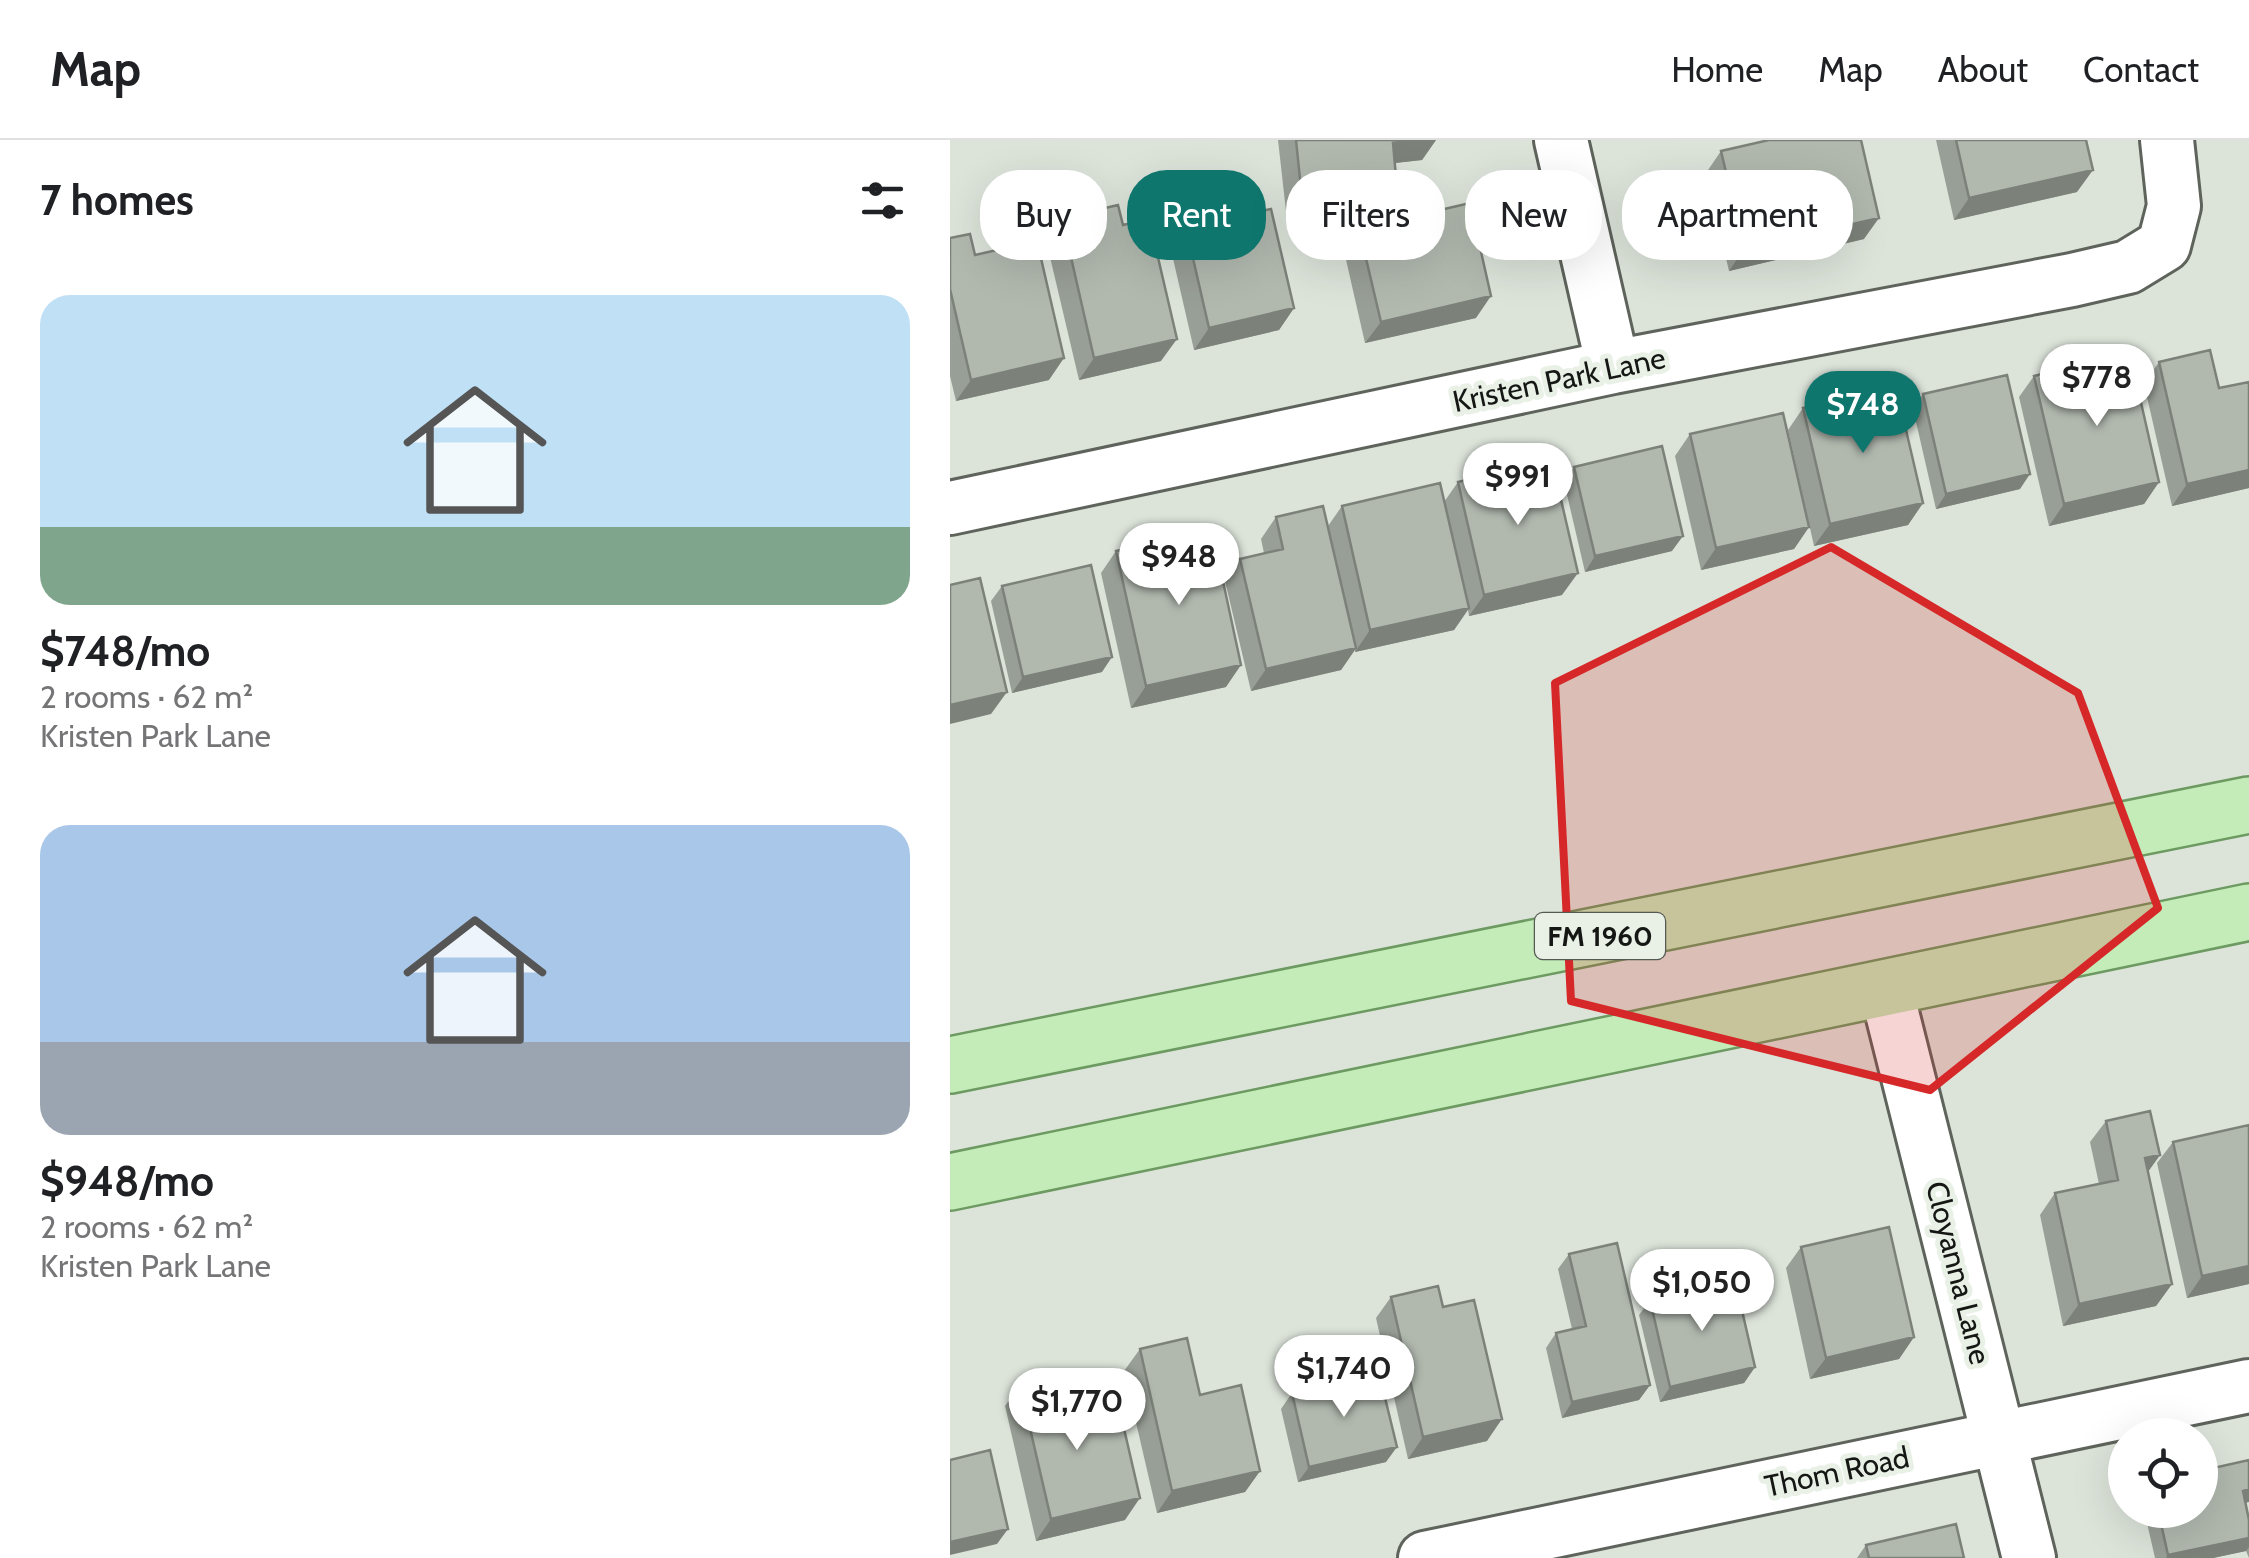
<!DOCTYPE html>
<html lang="en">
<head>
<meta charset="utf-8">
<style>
	body { margin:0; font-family:Cabin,sans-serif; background:#f6f6f6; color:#202124; height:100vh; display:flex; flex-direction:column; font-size:38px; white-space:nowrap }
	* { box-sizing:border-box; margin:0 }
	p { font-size:32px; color:#757577 }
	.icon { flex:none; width:55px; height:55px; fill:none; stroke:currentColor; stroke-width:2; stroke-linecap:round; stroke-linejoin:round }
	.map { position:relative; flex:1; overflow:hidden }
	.drawer { display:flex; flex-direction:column; background:#fff; width:950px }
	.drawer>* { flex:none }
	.guide { position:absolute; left:30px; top:30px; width:950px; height:90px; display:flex; gap:20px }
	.controls { position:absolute; left:1158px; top:1278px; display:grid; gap:20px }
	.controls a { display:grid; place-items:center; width:110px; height:110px; border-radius:50%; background:#fff; box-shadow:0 10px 40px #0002; font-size:50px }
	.price { position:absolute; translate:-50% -85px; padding:0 22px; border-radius:35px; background:#fff; color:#222; font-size:32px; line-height:65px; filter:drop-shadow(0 2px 5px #0008) }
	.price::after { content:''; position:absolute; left:50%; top:60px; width:30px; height:22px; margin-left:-15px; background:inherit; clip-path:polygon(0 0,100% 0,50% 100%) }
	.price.current { background:#0f766e; color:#fff }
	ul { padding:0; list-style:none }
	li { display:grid; align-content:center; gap:20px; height:530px; padding:0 40px }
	li span { display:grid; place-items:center; height:310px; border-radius:30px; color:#555 }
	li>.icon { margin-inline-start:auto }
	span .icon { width:180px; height:180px; fill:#fffc; stroke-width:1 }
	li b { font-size:42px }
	h2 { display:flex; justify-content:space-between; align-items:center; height:120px; padding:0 40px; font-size:42px }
	.pill { padding:0 35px; border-radius:40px; background:#fff; box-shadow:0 10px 40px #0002; font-size:35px; line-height:90px }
	.pill.current { background:#0f766e; color:#fff }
	header { display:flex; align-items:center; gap:60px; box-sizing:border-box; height:140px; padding:0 50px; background:#fff; border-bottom:2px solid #e0e0e0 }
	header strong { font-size:48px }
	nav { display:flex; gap:55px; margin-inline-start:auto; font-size:35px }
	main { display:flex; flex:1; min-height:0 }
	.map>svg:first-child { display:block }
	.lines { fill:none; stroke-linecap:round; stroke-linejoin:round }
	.minor-casing { stroke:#5e645c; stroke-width:58 }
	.primary-casing { stroke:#6c9a60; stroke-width:60 }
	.minor { stroke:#fff; stroke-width:52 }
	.primary { stroke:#c3ecb8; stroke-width:55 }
	.wall { fill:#989f96 }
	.shaded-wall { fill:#7c827a }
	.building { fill:#b1b9af; stroke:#7c827a; stroke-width:2.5 }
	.marked { fill:#d62828; fill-opacity:0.2; stroke:#d62828; stroke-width:8; stroke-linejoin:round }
	.labels { text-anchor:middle; stroke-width:10; stroke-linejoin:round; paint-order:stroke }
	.shield { fill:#e9f1e7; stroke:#555853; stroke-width:2.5 }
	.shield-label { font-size:28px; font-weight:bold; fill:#151714 }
	.street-label { font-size:30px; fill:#151714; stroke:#e9f1e7 }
</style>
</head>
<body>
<header>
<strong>Map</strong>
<nav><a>Home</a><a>Map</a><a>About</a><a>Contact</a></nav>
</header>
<main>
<section class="drawer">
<h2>7 homes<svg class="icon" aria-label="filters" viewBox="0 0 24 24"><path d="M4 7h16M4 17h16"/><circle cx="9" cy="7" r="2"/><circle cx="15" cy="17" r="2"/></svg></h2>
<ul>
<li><span style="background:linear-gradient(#bfe0f5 75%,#7fa58c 0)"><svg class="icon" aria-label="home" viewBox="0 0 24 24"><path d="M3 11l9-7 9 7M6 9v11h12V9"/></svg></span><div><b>$748/mo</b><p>2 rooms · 62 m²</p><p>Kristen Park Lane</p></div></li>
<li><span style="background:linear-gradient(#a9c7e8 70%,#9aa5b1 0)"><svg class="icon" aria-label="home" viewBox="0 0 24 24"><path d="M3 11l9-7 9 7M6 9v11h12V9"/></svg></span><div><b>$948/mo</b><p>2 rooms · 62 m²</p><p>Kristen Park Lane</p></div></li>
</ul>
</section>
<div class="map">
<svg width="1299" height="1418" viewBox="0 0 1299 1418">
	<rect width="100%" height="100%" fill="#dce4da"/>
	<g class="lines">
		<g class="minor-casing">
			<path id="minor" d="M611,0L663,227
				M0,368L663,227L1122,140L1178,127L1214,105L1224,66L1217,0
				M936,849L1079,1418
				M475,1418L1299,1246"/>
		</g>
		<g class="primary-casing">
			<path id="primary" d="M0,925L1299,665
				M0,1042L1299,772"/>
		</g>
		<use href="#minor" class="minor"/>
		<use href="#primary" class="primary"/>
	</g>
	<path class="wall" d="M328,0H486L472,20L445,23L432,69L337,80Z
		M986,0H1136L1127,52L1004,80Z
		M771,11L914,99L779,131L756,33Z
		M228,53L297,74L344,168L329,190L244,210L213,75Z
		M112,78L173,85L211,221L129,240L96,100Z
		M409,89L526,178L415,203L394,111Z
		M0,98L25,115L99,240L6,261L0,236Z
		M1209,222L1269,248L1299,242V348L1222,366L1194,244Z
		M1084,236L1209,342L1194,364L1099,386L1069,257Z
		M973,254L1070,349L986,369L963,269Z
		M853,268L973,363L958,385L864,406L838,290Z
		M740,294L859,387L844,409L751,430L725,316Z
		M624,327L722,411L635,432L614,342Z
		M508,342L612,455L519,476L518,470L504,490L405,512V510L391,530L301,551L275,441L290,419L314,413L311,399L326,377L378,386L392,366L494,362Z
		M166,411L276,547L181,568L151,433Z
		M52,446L152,532L62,553L41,461Z
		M1156,981L1210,1015L1198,1032L1222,1144L1206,1166L1113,1186L1090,1075L1105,1053L1149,1044L1140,1002Z
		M1299,985V1144L1237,1158L1207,1023L1223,1002Z
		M851,1107L964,1197L949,1219L860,1239L836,1128Z
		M619,1114L700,1245L689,1260L612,1278L596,1208L606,1193L622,1189L608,1129Z
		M441,1157L493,1167L537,1301L458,1319L426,1178Z
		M700,1160L805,1227L794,1243L710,1262L689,1175Z
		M190,1209L250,1255L310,1331L295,1352L207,1373L174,1231Z
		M70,1245L127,1290L175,1380L86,1401L55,1266Z
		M342,1253L436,1322L348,1342L331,1269Z
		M1295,1363L1299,1380V1418L1296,1411L1263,1418H1205L1194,1370H1250Z
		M916,1405L1014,1418H907Z"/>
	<path class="shaded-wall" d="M475,0H486L472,20L427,25L443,3Z
		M1143,30L1127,52L1004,80L1019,58Z
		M447,48L432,69L337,80L352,58Z
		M929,78L914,99L779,131L794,109Z
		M541,156L526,178L415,203L431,182Z
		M344,168L329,190L244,210L259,188Z
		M227,199L211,221L129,240L144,218Z
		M114,218L99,240L6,261L21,240Z
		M1299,330V348L1222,366L1237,344Z
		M1080,334L1070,349L986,369L996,354Z
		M1209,342L1194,364L1099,386L1114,364Z
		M973,363L958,385L864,406L880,384Z
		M859,387L844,409L751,430L766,408Z
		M733,396L722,411L635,432L645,416Z
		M628,433L612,455L519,476L534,455Z
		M519,468L504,490L405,512L420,490Z
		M406,508L391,530L301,551L316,529Z
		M162,517L152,532L62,553L73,537Z
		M291,525L276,547L181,568L196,546Z
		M57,552L41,574L0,584V565Z
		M1210,1015L1194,1037L1195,1018Z
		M1299,1126V1144L1237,1158L1252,1136Z
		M1222,1144L1206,1166L1113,1186L1129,1164Z
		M964,1197L949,1219L860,1239L876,1218Z
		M805,1227L794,1243L710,1262L720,1247Z
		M700,1245L689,1260L612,1278L622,1262Z
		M552,1279L537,1301L458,1319L473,1297Z
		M447,1307L436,1322L348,1342L359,1327Z
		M310,1331L295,1352L207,1373L222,1351Z
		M1299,1349V1362L1282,1366L1293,1351Z
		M190,1358L175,1380L86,1401L101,1379Z
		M58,1389L47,1404L0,1415V1402Z
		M1299,1398V1407L1296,1411L1263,1418H1216L1218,1415Z"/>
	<path class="building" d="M346,0H475L443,3L447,48L352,58Z
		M819,0H911L929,78L794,109L771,11Z
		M1006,0H1136L1143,30L1019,58Z
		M288,39L297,74L321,69L344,168L259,188L228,53Z
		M520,63L541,156L431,182L409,89Z
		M168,65L173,85L199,79L227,199L144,218L112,78Z
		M20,94L25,115L87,101L114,218L21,240L0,149V98Z
		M1260,210L1269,248L1299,242V330L1237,344L1209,222Z
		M1180,214L1209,342L1114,364L1084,236Z
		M1057,235L1080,334L996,354L973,254Z
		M946,247L973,363L880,384L853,268Z
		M833,273L859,387L766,408L740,294Z
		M712,306L733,396L645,416L624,327Z
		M602,321L628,433L534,455L508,342Z
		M490,343L519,468L420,490L392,366Z
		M373,366L406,508L316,529L290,419L333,409L326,377Z
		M262,390L291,525L196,546L166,411Z
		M141,425L162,517L73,537L52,446Z
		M30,438L57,552L0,565V445Z
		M1200,971L1210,1015L1195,1018L1222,1144L1129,1164L1105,1053L1168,1040L1156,981Z
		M1299,985V1126L1252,1136L1223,1002Z
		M939,1087L964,1197L876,1218L851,1107Z
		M667,1103L700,1245L622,1262L606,1193L636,1186L619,1114Z
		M785,1140L805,1227L720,1247L700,1160Z
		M488,1146L493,1167L524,1160L552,1279L473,1297L441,1157Z
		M237,1198L250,1255L291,1245L310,1331L222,1351L190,1209Z
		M429,1233L447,1307L359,1327L342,1253Z
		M114,1235L127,1290L172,1280L190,1358L101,1379L70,1245Z
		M40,1310L58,1389L0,1402V1320Z
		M1299,1320V1349L1293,1351L1299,1380V1398L1218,1415L1208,1370H1250V1331Z
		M1006,1384L1014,1418H919L916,1405Z"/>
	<path class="marked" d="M881,407L1128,553L1208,768L980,950L621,861L605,543Z"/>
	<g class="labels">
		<rect class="shield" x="585" y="773" width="130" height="46" rx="8"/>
		<g class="shield-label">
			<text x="650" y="806">FM 1960</text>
		</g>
		<g class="street-label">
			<text transform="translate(609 240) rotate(-12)" y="10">Kristen Park Lane</text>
			<text transform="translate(1008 1133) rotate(76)" y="10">Cloyanna Lane</text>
			<text transform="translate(887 1332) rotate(-12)" y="10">Thom Road</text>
		</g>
	</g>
</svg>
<div class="controls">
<a><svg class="icon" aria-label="locate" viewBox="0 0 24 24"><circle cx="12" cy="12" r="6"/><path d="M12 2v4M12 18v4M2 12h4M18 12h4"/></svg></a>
</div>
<b class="price" style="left:1147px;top:289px">$778</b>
<b class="price current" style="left:913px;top:316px">$748</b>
<b class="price" style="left:568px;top:388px">$991</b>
<b class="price" style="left:229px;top:468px">$948</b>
<b class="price" style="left:752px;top:1194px">$1,050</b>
<b class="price" style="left:394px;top:1280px">$1,740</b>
<b class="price" style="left:127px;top:1313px">$1,770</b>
<div class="guide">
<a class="pill">Buy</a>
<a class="pill current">Rent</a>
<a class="pill">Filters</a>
<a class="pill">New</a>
<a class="pill">Apartment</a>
</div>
</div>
</main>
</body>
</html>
